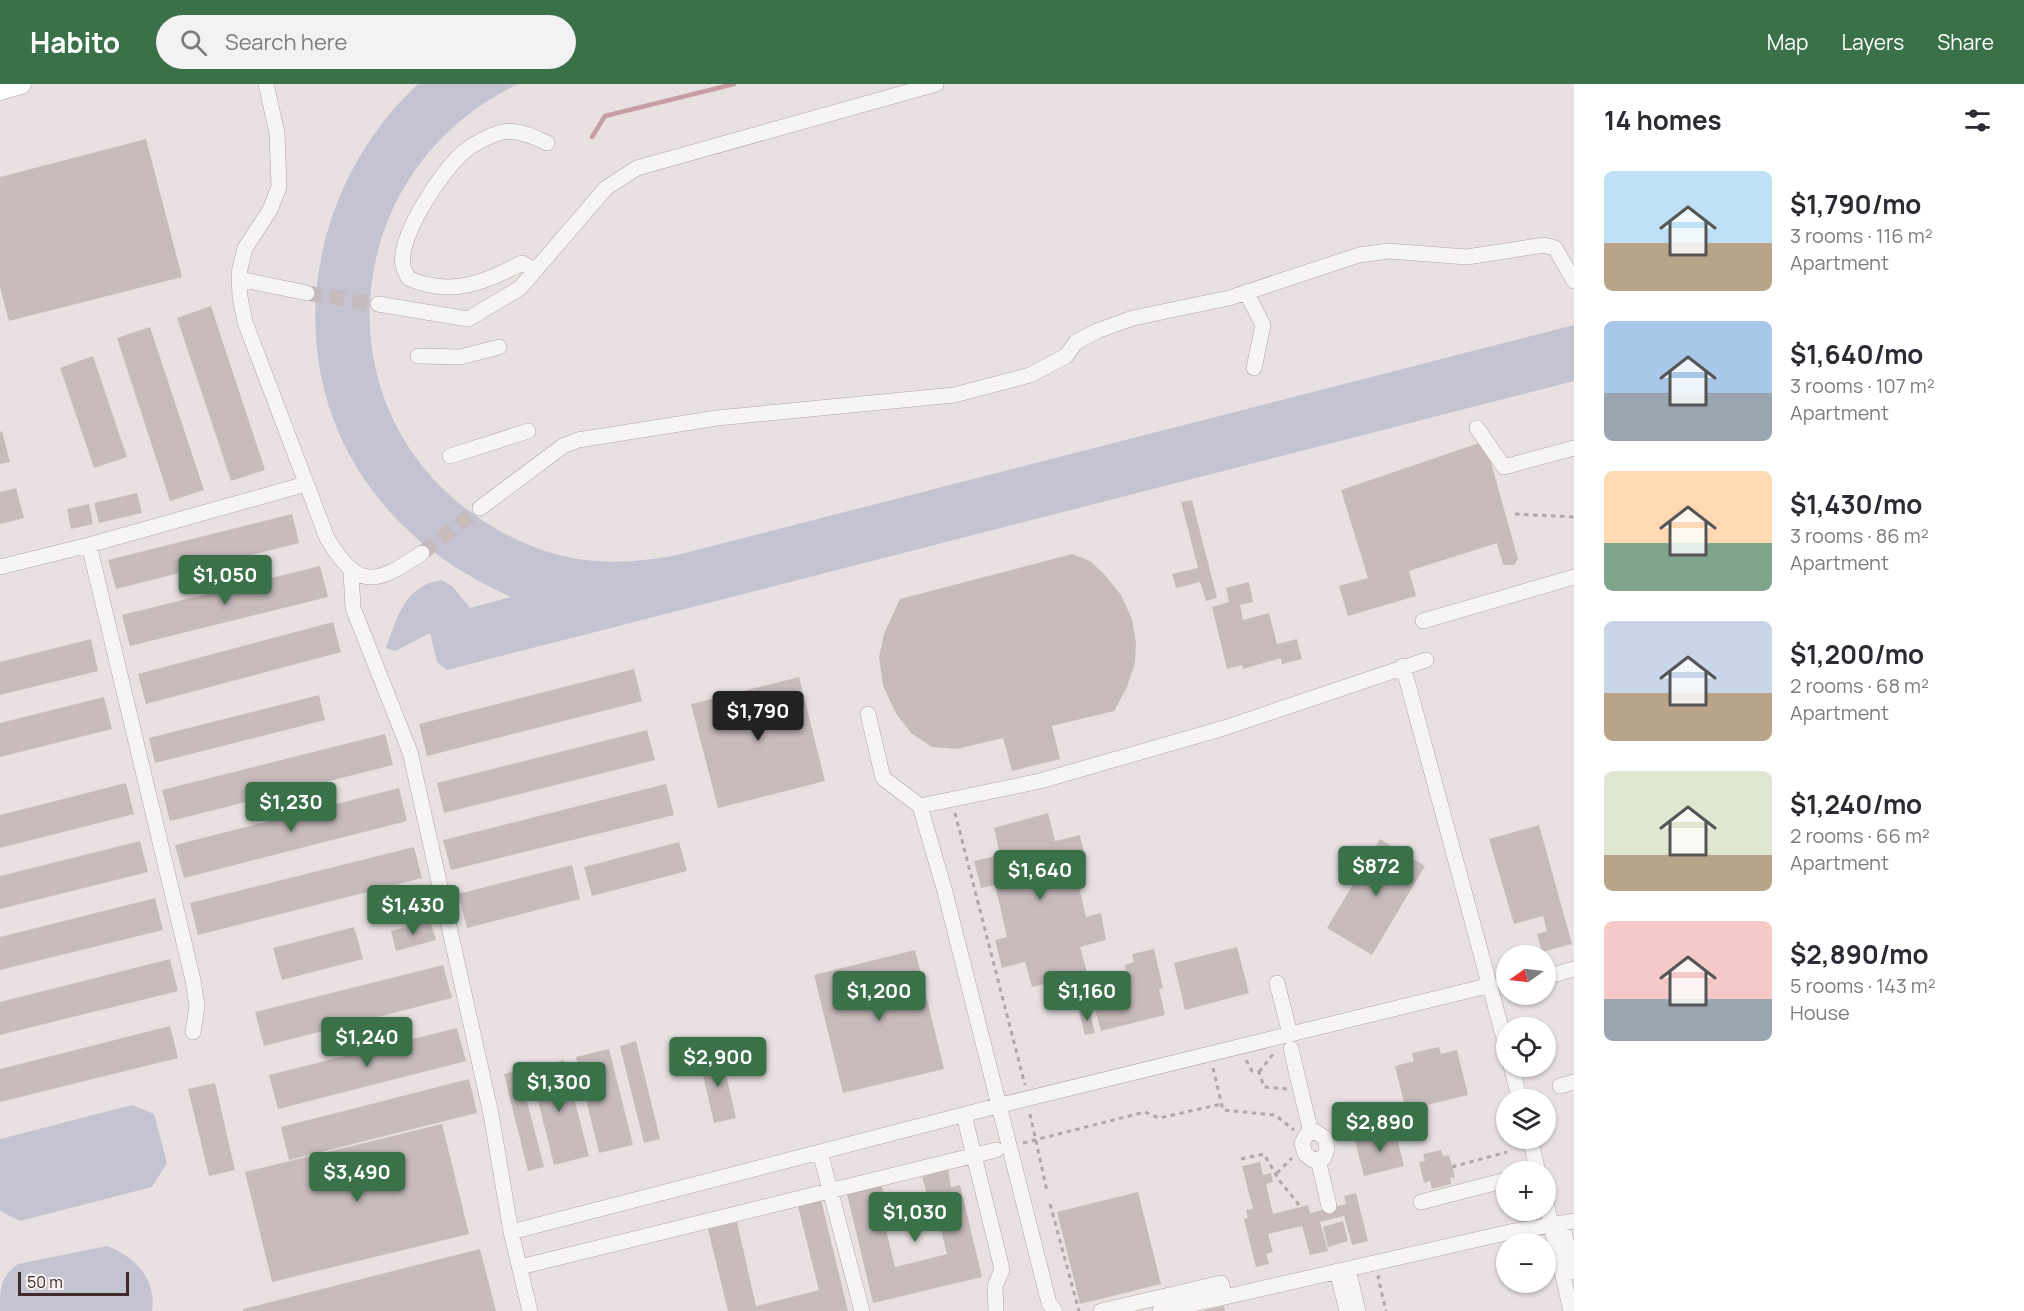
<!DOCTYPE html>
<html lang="en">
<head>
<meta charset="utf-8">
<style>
	body { margin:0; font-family:Manrope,sans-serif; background:#f2f2f3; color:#2b2b33; height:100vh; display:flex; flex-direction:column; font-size:22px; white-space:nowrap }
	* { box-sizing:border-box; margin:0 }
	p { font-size:20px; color:#7c7c81 }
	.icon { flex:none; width:33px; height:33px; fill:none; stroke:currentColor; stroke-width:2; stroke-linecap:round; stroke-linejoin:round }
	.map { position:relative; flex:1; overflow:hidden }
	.panel { display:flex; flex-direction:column; background:#fff; width:450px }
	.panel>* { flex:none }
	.needle { width:39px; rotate:256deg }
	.tools { position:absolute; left:1496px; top:861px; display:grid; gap:12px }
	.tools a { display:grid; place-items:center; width:60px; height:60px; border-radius:50%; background:#fff; box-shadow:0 2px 4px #0004; font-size:30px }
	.scale { position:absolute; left:18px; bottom:15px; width:111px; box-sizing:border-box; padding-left:6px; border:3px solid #402a2b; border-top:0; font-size:16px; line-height:21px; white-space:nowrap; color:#402a2b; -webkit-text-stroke:4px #f6f0f1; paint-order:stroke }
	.price { position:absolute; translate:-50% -51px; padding:0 14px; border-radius:6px; background:#3a7149; color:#fff; font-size:20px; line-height:39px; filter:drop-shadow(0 2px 3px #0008) }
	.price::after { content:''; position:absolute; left:50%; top:36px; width:18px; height:14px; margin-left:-9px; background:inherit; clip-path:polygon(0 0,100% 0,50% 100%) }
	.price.selected { background:#222; color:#fff }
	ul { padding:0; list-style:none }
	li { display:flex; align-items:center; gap:18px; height:150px; padding:0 30px }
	li span { display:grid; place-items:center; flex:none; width:168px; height:120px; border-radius:9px; color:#555 }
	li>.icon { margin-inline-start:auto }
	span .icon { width:72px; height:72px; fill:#fffc; stroke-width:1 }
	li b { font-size:26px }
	h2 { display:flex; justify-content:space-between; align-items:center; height:72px; padding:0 30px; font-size:26px }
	header { display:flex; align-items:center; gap:36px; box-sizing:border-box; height:84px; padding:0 30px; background:#3a7149; color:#fff }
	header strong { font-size:28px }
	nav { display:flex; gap:33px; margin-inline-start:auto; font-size:21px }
	.search { width:420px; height:54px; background:#f2f2f3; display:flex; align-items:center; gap:15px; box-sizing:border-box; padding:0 21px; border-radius:33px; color:#7c7c81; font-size:22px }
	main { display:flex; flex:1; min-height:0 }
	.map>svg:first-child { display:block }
	.green { fill:#c4c3d2 }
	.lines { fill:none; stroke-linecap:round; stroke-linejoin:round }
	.stream { stroke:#c79ea4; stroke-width:4.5 }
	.building { fill:#c8bbbc }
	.minor-tunnel { stroke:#c7bcbd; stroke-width:15; stroke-dasharray:15 8; stroke-linecap:butt }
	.minor-casing { stroke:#b0a3a3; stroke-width:16 }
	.major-casing { stroke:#b4a1a2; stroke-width:21 }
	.path { stroke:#b1a7a8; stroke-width:3; stroke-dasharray:4.5 4.5; stroke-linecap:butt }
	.minor { stroke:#f7f4f4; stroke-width:15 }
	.major { stroke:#fff; stroke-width:20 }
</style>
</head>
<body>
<header>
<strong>Habito</strong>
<div class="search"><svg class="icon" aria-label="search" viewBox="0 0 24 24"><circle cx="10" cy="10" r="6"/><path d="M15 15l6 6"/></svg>Search here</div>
<nav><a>Map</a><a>Layers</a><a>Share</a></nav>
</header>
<main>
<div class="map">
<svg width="1574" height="1227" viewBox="0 0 1574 1227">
	<rect width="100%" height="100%" fill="#e9e1e1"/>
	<path class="green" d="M418,0H518C340,84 315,326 482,436C515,458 556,475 596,477C624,479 650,476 677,471L1574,241V297L447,586L437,578L430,549L395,567L386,564C398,532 404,502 442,496L453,503L470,524L511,513C465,492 424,466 390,428C276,302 298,112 418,0Z
		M132,1021L154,1030L167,1079L152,1103L20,1137L0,1127V1055Z
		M107,1162C134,1172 157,1195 152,1227H0C0,1204 0,1194 18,1180Z"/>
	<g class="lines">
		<path class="stream" d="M592,53L605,32L734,0"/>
	</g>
	<path class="building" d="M146,55L182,193L9,237L0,203V93Z
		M211,222L265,386L231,397L177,234Z
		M150,243L204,406L170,417L117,254Z
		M93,272L127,373L94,384L60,284Z
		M2,347L10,378L0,380V348Z
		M1485,357L1518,475L1514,481H1503L1497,459L1409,487L1416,512L1348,532L1339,502L1368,494L1341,406Z
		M16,404L24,434L0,440V408Z
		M137,409L142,429L99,439L94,419Z
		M1192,416L1217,514L1206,517L1200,498L1176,504L1172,490L1198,484L1181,418Z
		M89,420L93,440L71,445L67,425Z
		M292,430L299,459L116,505L108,476Z
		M1072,470L1090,477L1104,490L1121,511L1132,535L1136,559L1135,579L1127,603L1114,627L1052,642L1060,675L1012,687L1003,654L957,665L932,663L911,649L895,628L883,601L879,573L884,550L900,515Z
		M320,482L328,513L130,562L122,531Z
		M1249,498L1253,518L1240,521L1243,536L1269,529L1277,560L1297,555L1302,575L1282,580L1281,574L1243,585L1242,581L1227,585L1212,523L1229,518L1226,504Z
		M333,538L341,568L146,620L138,590Z
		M91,555L98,587L0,611V578Z
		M634,585L642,617L427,672L419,640Z
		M799,593L825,697L718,724L691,620Z
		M319,611L325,636L155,679L149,654Z
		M104,613L112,645L0,673V639Z
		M647,646L655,676L444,729L437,699Z
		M385,650L393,681L170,737L162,706Z
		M126,699L134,730L0,764V731Z
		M666,700L674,731L451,786L443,756Z
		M399,704L407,737L184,794L175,761Z
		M1048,729L1055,757L1080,751L1086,778L1074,782L1086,833L1101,829L1106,856L1080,863L1087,889L1032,903L1025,878L1002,884L995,856L1007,853L995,801L981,804L974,777L1000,771L994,744Z
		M1539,741L1572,860L1542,868L1537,850L1547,847L1543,832L1514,840L1489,755Z
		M1380,755L1425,782L1372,871L1327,844Z
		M140,757L148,788L0,825V792Z
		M679,758L687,787L592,812L584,783Z
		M414,763L422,794L198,851L190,819Z
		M572,781L580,815L467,844L458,810Z
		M155,814L163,846L0,886V853Z
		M430,837L436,856L396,867L391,847Z
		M354,843L363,875L282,896L273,864Z
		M1237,863L1249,909L1185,926L1174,879Z
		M1154,865L1163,904L1159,905L1165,931L1101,947L1094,921L1112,917L1110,906L1120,904L1117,895L1127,892L1125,881L1134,878L1132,870Z
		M915,866L944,985L843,1009L814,891Z
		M170,875L178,907L0,951V918Z
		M443,881L452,914L264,962L255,928Z
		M1089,925L1095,949L1085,951L1079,927Z
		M170,942L178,974L0,1018V985Z
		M457,944L466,977L278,1025L269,991Z
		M636,957L660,1055L644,1059L620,962Z
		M1439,963L1441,970L1457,966L1468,1011L1406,1026L1395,982L1414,977L1412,969Z
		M609,965L633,1061L599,1069L576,973Z
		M721,969L736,1034L714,1039L699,974Z
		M564,976L589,1072L554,1081L530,985Z
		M519,986L544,1083L528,1087L504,990Z
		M469,995L477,1029L289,1076L281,1043Z
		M215,999L235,1086L209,1092L188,1005Z
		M442,1040L469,1150L272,1198L245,1088Z
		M1395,1046L1404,1082L1364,1092L1355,1057Z
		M1441,1066L1443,1072L1449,1071L1455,1093L1450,1094L1451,1100L1432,1105L1430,1097L1424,1099L1419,1078L1425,1077L1423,1070Z
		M1260,1078L1263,1091L1271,1089L1273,1098L1266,1100L1273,1130L1308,1121L1310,1129L1346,1120L1344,1112L1356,1109L1368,1157L1352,1161L1344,1132L1320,1138L1328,1167L1310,1171L1302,1142L1268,1150L1273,1168L1266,1170L1269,1180L1256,1183L1244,1135L1248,1134L1246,1126L1253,1125L1242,1082Z
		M948,1085L951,1103L960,1101L982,1193L873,1219L847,1110L882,1102L885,1120L880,1121L895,1183L947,1170L932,1109L927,1110L922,1093Z
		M1138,1108L1161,1200L1080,1220L1057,1128Z
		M821,1116L848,1227H728L708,1145L737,1138L756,1222L819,1206L798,1122Z
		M1343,1137L1348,1157L1328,1163L1323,1143Z
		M480,1165L496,1227H243V1225Z
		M1224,1222L1225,1227H1205V1226Z"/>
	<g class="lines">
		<path class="minor-tunnel" d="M307,209L378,220
			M422,469L480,424"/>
		<g class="minor-casing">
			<path id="minor" d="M266,0L277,49L279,103L270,126L245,164L239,189L240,213L245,238L327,454C358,506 375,501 422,469
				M535,186L522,179C484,199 450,213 408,194C407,190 403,185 403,181C398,152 443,84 466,66C474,60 494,49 503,48C518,45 535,53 547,59
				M239,195L307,209
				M1246,208L1263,241L1254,284
				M378,220L468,235L520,204L606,104L637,84L936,0
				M418,272L460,273L499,263
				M1477,344L1504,383L1574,364
				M450,372L528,347
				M480,424L563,362L578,356L717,334L954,311L1030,291L1066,272L1076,258L1097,247L1133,234L1229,214L1359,171L1389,167L1467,173L1544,161L1555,164L1574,197
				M89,461L193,896L197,922L193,948
				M0,483L89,461L306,400
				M351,487L353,524L410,668L491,1030L511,1148L530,1227
				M1423,537L1574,493
				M1403,582L1506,962
				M868,630L883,694L920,722
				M1545,893L1574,885
				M1277,899L1290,950
				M1291,965L1311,1049L1307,1050L1302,1059L1305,1070L1313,1076L1318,1075L1329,1122
				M1511,982L1520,1016
				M1560,1002L1574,998
				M964,1031L1001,1181L1002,1186L995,1202L996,1227
				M1311,1049L1316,1048L1325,1054L1327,1065L1324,1074L1318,1075
				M1530,1054L1538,1088
				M820,1068L862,1227
				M1545,1114L1571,1227
				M1421,1118L1506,1096
				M1552,1141L1564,1148L1574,1188
				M511,1148L997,1022L1491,901
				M520,1183L996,1066
				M1348,1185L1358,1227
				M1337,1187L1347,1227
				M1225,1213L1510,1148L1574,1137
				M1055,1227L1049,1219L945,808L920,722L1040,697L1224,644L1426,576
				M1101,1227L1221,1199L1225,1213L1160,1227"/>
		</g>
		<g class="major-casing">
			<path id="major" d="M0,6L21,0"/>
		</g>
		<path class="path" d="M1515,430L1574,433
			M955,729L1025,1001
			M1246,976L1252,987L1259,988L1264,1003L1287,1005
			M1213,984L1223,1026L1275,1031L1294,1046
			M1259,988L1274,969
			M1030,1030L1047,1107
			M1023,1059L1145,1028L1159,1034L1222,1020
			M1241,1075L1264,1070L1279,1096L1299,1121
			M1452,1083L1507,1068
			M1277,1089L1292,1074
			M1050,1120L1079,1227
			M1380,1192L1378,1193L1386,1227"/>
		<use href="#minor" class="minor"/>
		<use href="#major" class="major"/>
	</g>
</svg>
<div class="tools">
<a><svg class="needle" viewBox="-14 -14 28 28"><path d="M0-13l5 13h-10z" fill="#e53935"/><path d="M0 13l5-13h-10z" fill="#7c7c81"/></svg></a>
<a><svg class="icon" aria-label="locate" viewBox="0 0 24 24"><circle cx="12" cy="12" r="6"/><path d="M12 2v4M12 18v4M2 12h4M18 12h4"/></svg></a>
<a><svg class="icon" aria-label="layers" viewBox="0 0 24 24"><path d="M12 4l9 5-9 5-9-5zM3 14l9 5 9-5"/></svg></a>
<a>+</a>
<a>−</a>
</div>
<div class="scale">50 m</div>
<b class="price" style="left:225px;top:522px">$1,050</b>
<b class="price selected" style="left:758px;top:658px">$1,790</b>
<b class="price" style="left:291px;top:749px">$1,230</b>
<b class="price" style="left:1376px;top:813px">$872</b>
<b class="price" style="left:1040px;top:817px">$1,640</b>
<b class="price" style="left:413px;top:852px">$1,430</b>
<b class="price" style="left:879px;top:938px">$1,200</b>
<b class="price" style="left:1087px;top:938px">$1,160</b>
<b class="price" style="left:367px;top:984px">$1,240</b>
<b class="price" style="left:718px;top:1004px">$2,900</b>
<b class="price" style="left:559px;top:1029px">$1,300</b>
<b class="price" style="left:1380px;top:1069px">$2,890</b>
<b class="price" style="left:357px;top:1119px">$3,490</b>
<b class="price" style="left:915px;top:1159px">$1,030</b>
</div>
<section class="panel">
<h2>14 homes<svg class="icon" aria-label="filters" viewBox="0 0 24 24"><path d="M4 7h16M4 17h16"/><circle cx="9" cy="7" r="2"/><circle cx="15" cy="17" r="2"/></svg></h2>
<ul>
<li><span style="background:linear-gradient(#bfe0f5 60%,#b9a48a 0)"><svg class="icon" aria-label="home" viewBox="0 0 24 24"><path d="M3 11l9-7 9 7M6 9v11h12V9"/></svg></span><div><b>$1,790/mo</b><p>3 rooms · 116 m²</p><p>Apartment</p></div></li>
<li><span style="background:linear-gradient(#a9c7e8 60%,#9aa5b1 0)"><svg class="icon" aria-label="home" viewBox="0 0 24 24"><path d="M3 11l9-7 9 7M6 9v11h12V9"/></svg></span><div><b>$1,640/mo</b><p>3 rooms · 107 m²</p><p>Apartment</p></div></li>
<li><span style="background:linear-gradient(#ffd9b3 60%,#7fa58c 0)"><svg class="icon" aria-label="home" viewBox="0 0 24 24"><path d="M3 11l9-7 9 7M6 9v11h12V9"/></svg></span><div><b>$1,430/mo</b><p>3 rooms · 86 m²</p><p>Apartment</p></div></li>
<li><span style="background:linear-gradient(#c9d6e8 60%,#b9a48a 0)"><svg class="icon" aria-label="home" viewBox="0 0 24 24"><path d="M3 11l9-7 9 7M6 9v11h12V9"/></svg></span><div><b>$1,200/mo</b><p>2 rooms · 68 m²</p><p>Apartment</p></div></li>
<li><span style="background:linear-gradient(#dfe7d0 70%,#b9a48a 0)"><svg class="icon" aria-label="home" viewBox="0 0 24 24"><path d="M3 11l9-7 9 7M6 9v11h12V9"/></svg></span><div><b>$1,240/mo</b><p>2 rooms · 66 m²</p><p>Apartment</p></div></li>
<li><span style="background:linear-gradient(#f6c9c9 65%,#9aa5b1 0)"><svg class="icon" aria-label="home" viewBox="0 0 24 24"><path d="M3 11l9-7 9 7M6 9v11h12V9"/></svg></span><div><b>$2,890/mo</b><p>5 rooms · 143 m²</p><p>House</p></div></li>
</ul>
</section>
</main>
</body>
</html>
